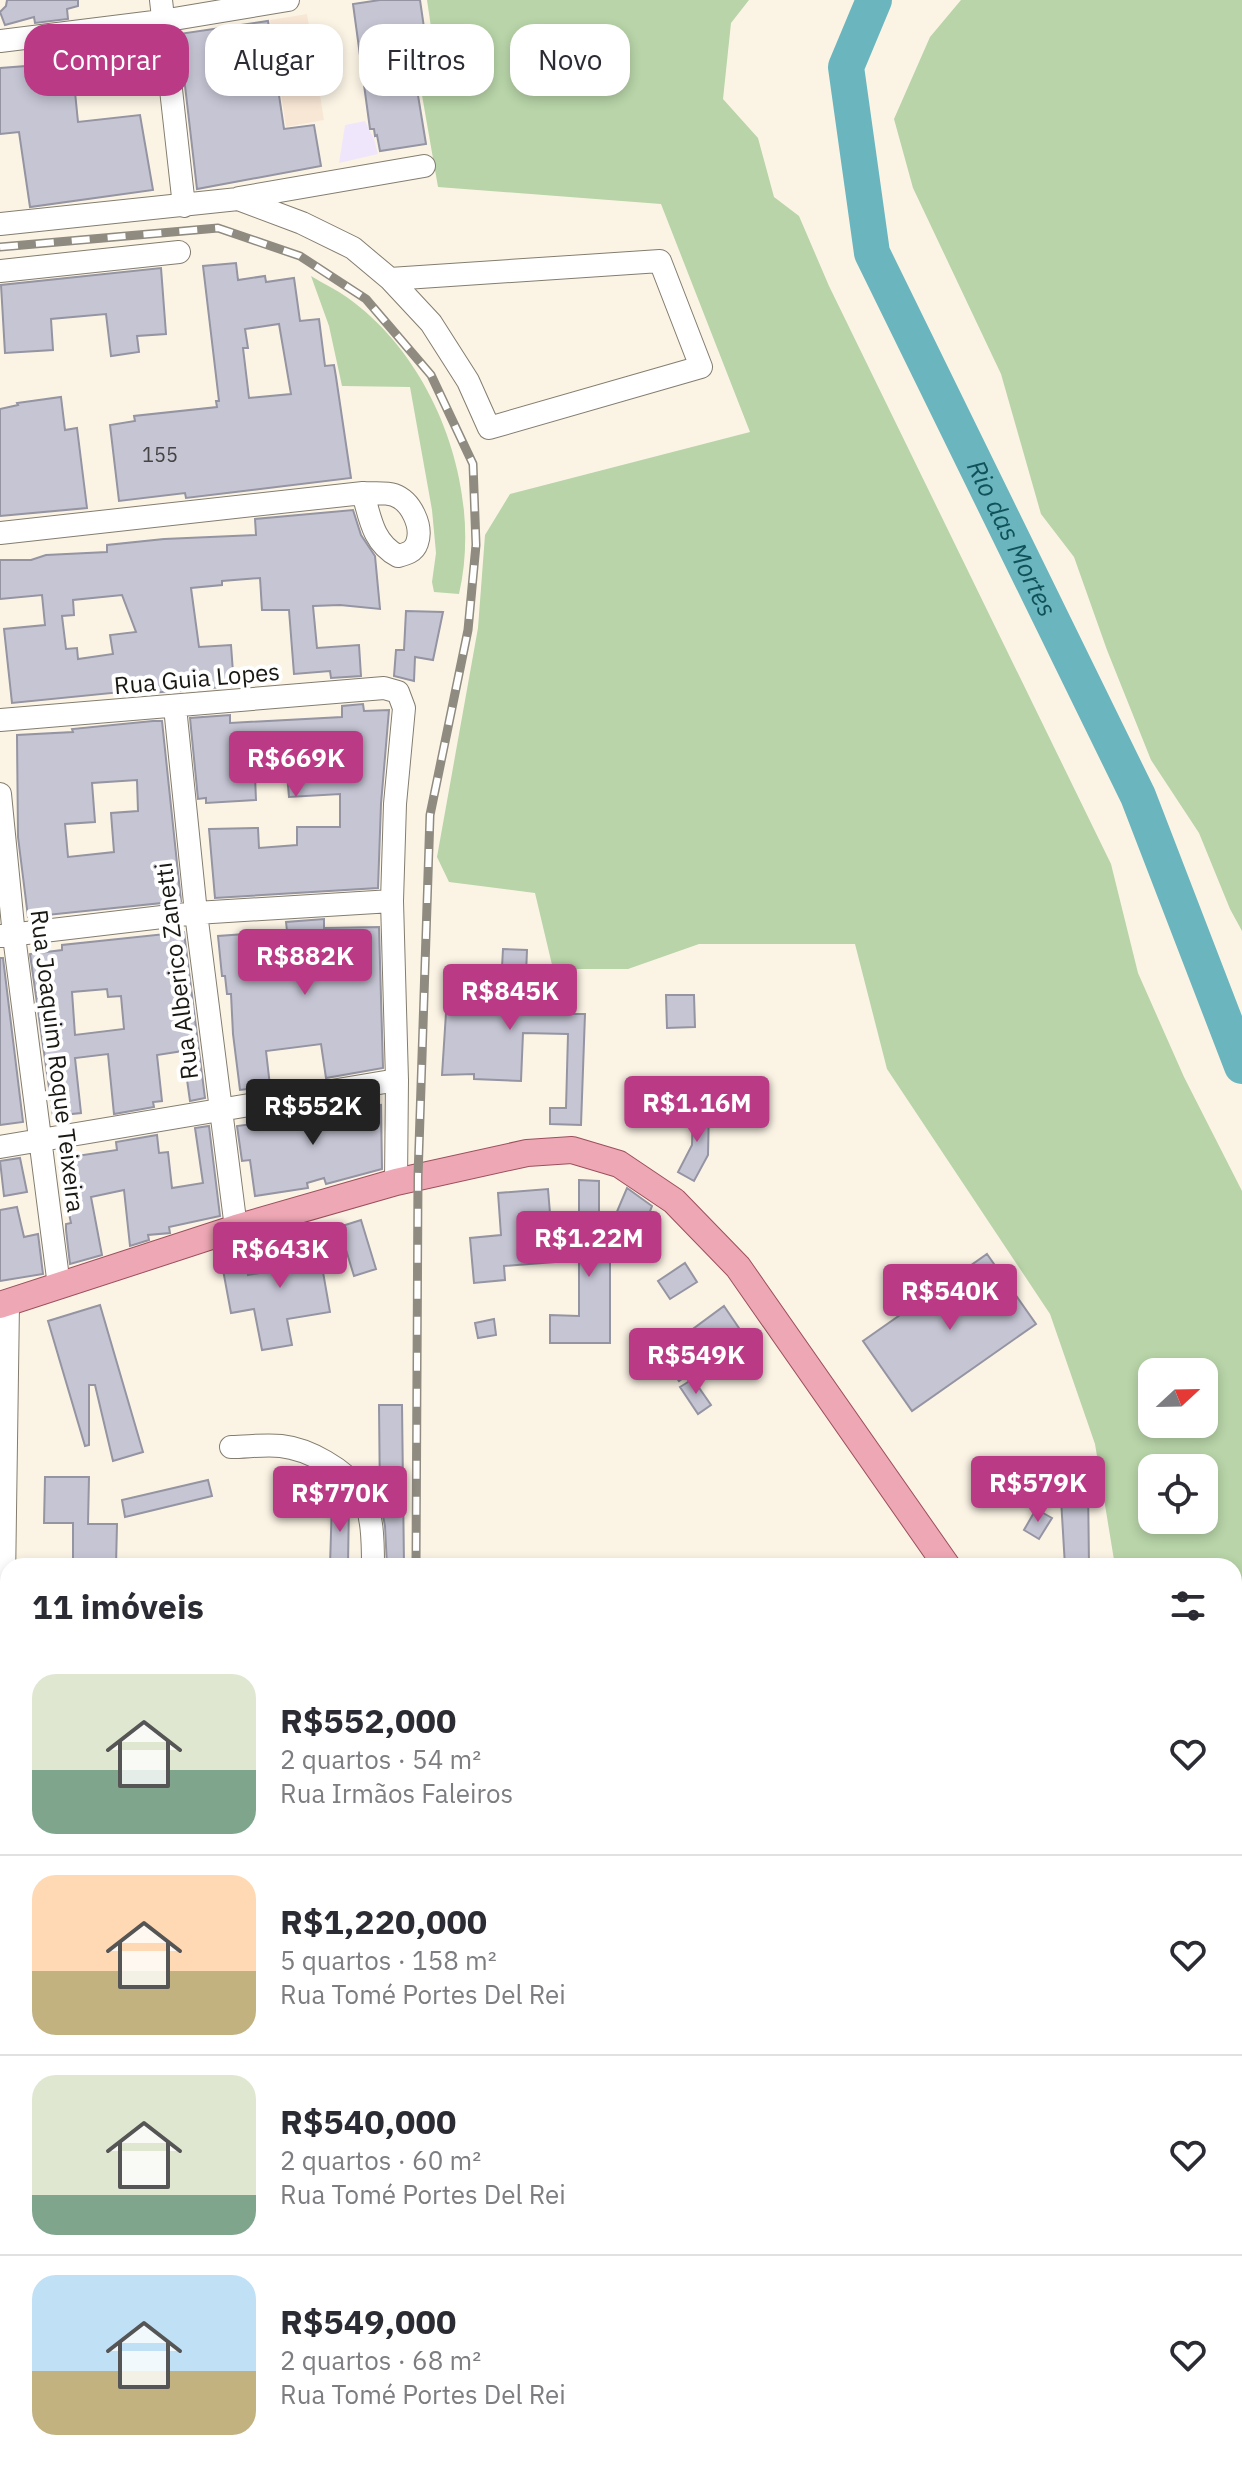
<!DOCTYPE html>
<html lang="pt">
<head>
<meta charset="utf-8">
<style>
	body { margin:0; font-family:"IBM Plex Sans",sans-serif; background:#f7f7f7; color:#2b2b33; height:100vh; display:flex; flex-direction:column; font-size:30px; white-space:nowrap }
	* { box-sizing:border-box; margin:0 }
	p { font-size:26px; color:#7c7c81 }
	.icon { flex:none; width:44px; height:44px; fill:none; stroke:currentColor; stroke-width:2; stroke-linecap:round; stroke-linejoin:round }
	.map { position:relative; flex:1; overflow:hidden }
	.drawer { position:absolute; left:0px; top:1558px; width:1242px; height:912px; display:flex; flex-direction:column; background:#fff; border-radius:24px 24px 0 0; box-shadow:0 4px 12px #0003 }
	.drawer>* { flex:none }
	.guide { position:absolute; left:24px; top:24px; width:800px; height:72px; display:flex; gap:16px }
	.needle { width:52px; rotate:68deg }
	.controls { position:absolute; left:1138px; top:1358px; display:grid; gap:16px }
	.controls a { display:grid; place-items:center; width:80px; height:80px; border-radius:16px; background:#fff; box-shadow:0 4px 12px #0003; font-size:40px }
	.price { position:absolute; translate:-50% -68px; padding:0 18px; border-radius:8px; background:#ba3a85; color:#fff; font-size:26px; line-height:52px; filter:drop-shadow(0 2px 4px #0008) }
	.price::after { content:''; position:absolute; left:50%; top:48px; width:24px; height:18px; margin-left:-12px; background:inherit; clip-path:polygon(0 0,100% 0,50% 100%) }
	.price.selected { background:#222; color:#fff }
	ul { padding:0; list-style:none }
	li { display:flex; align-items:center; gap:24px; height:200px; padding:0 32px }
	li+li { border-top:2px solid #e1e1e2 }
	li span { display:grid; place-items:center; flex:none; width:224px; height:160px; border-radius:24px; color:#555 }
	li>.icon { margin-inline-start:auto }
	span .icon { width:96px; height:96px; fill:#fffc; stroke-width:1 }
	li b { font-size:34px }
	h2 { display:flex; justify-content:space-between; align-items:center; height:96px; padding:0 32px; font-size:34px }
	.chip { padding:0 28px; border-radius:24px; background:#fff; box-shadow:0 4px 12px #0003; font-size:28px; line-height:72px }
	.chip.selected { background:#ba3a85; color:#fff }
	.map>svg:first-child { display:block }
	.commercial { fill:#efe6fb }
	.industrial { fill:#f9e7d6 }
	.built { fill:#f2e8d2 }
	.green { fill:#b8d4a8; fill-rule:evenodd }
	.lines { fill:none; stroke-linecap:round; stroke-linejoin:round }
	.river { stroke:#6bb5be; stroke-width:36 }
	.building { fill:#c5c5d4; stroke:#9494a2; stroke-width:2; fill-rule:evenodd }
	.minor-casing { stroke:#837d6f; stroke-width:24 }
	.major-casing { stroke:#9d4f5c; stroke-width:28 }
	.minor { stroke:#fff; stroke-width:22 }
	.major { stroke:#eea7b5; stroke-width:26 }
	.rail-casing { stroke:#8f8b80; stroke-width:9 }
	.rail { stroke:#fff; stroke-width:6; stroke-dasharray:18; stroke-linecap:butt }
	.labels { text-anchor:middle; stroke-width:8; stroke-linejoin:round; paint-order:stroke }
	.number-label { font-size:20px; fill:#454343 }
	.street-label { font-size:24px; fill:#1a1813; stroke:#fff }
	.water-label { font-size:26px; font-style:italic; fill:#105259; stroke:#fff }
</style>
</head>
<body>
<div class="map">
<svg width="1242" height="2470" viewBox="0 0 1242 2470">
	<rect width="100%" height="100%" fill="#fbf4e5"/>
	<path class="commercial" d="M365,121L374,139L378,154L339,163L345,125Z"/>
	<path class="industrial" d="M307,14L324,120L286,127L270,20Z"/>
	<path class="built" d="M0,2030H8V2388L0,2389Z"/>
	<path class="green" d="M427,0H749L731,23L723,99L758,138L774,197L799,216L829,286L1111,864L1138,973L1184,1077L1242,1191V1825L1234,1820V1566H1115L1095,1444L1050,1314L887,1069L855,944H699L628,969H553L535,893L449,882L437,857L478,628L485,535L510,494L750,432L661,204L438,187L419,78L437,68ZM1152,1372H1204V1424H1152ZM1152,1468H1204V1520H1152Z
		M961,0H1242V931L1230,909L1199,833L1151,760L1107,650L1074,557L1041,514L1001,374L913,188L894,119L930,37Z
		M311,276C324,284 337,290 348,298C436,361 483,490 459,594L434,592L432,582L436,553L432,510L410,387L342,386L329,326Z"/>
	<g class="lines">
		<g class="river">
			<path id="s1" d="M874,0L846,67L872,253L1138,796L1242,1066"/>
			<path d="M1234,2345L1242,2341"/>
			<path d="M998,2470L1012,2462"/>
		</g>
	</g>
	<path class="building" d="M7,0H78V6L67,9L68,19L35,23L34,17L5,25L0,12L6,6Z
		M380,0H420L430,69L414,71L426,144L380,151L377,135L375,136L374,129H370L353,4Z
		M268,21L284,129L314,125L321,166L197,189L179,34Z
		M110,44L111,53L152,45L156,84L133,89L132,85L75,92L78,122L140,115L153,190L30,207L19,132L0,134V68L39,65L37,50Z
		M236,263L238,280L265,276L266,282L294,278L300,321L319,319L325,366L334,365L336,377L351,478L186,498L185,493L119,501L110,425L135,421L134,416L217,407L216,401H219L203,266ZM279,324L291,394L249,398L243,348H248L245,329Z
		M161,268L166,334L137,336L139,352L111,356L106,314L51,319L53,350L5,353L1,285Z
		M61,397L65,430L77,428L87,508L0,516V409L18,405L17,403Z
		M353,510L361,535L375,556L380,609L340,605L313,606L317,648L359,645L361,676L331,678L330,671L294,674L289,610H262L260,578L222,581V585L191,588L199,647L231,645L234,686L151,693V689L12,703L4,629L45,625L42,595L0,599V560H31L46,555L107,552V545L164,539L256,535L255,519ZM122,595L136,632L110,635L113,654L78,659L77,648L66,649L62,616L74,615L73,600Z
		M406,611L443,612L433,660L415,657L414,681L394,676L396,650H404Z
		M363,704L364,711L389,710L381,804L378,888L215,898L209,829L258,828L259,848L297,845V827H340V794L289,797L287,774L255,776L256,800L206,803V798L198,799L190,718L230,715V723L342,717V706Z
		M153,721H162L181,901L28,917L18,837L17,735L73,732L72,729ZM137,780L138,811L111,813L114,852L68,857L65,824L95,822L92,783Z
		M324,919V928L379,927L383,1068L326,1078L321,1044L266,1051L270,1086L240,1090L233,1034L231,994H227L225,976H222L218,936L287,931L286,922Z
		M184,932L205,1098L190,1101L183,1051L157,1055L162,1101L153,1102L154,1107L114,1114L108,1054L75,1058L81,1113L53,1116L30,954L62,950V945ZM107,989L108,997L121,996L124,1029L75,1035L72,992Z
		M503,949L527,950L525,999L569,1001V1014H585L581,1125L550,1124V1108H566L568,1034L523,1033L521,1081L474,1079V1074L442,1075L448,982L501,986Z
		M0,958H3L23,1122L0,1125Z
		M666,995H694L695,1027L667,1028Z
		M350,1102L351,1109L381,1105L382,1169L326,1184L324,1178L307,1183L308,1188L255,1196L250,1160L242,1161L237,1126L288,1119L287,1113Z
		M693,1107H709L708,1155L694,1181L678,1172L692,1145Z
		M209,1126L220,1216L169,1227L170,1233L148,1235L149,1240L130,1246L124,1190L91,1197L102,1255L70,1264L66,1230V1224L71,1223L62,1181L67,1180L63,1158L117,1150L116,1142L157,1135L159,1153L168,1152L172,1188L203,1183L195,1128Z
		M20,1158L27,1192L4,1196L0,1161Z
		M579,1180L599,1181V1256L610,1230V1343H550V1315L579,1316Z
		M627,1188L652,1206L639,1240L610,1228Z
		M548,1189L554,1262L504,1266L505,1280L474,1283L470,1238L501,1235L498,1193Z
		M17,1207L24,1237L38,1234L43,1274L0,1281V1210Z
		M361,1220L376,1269L354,1276L339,1227Z
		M316,1232L330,1312L287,1319L292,1345L262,1350L254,1309L231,1313L221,1259L245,1255L248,1275L288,1268L283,1238Z
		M987,1254L1036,1324L912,1411L863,1341Z
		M685,1263L697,1282L670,1299L658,1281Z
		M100,1305L143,1452L113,1461L95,1385H89V1445L85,1446L48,1321Z
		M724,1306L743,1334L679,1381L659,1354Z
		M494,1319L496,1335L478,1338L475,1323Z
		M693,1379L711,1405L698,1414L680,1387Z
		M379,1405H402L404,1566H387L385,1526L380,1500Z
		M45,1477H89L88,1524H117L116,1566H73V1523H44Z
		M208,1480L212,1496L125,1517L122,1500Z
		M1060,1482L1088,1483L1089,1566H1065Z
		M332,1500L349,1501L348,1566H330Z
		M1036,1509L1052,1518L1039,1539L1024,1530Z"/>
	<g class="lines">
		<g class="minor-casing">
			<path id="minor" d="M161,0L184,206
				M0,41L162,21L288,0
				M239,198L424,166
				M0,224L238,199L302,223L353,248L390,279L431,323L468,381L489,428L701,367L660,261L390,279
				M0,271L179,252
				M0,533L363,493C372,494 385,492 394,495C411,501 423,526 417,543C414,552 406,554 398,556C373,543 370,518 363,493
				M175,707L196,913L236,1228
				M0,720L384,688L398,692L404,708L395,804L392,901L397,1080L396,1182
				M0,794L14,936L59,1286
				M1,936L196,913L392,901
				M0,1147L397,1080
				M231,1447C247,1447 265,1444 281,1446C308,1449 345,1469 361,1493C373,1511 373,1544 373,1566
				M0,1860L8,1303
				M0,2023H8
				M0,2387H8
				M15,2462V2470
				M356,2470V2462"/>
		</g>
		<g class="major-casing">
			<path id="major" d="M0,1305L236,1228L396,1182L527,1153L572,1150L619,1164L674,1201L738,1267L947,1566
				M1234,1849L1242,1854"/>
		</g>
		<use href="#minor" class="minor"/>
		<use href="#major" class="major"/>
		<g class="rail-casing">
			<path id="rail" d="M0,247L218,228L300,256L366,299L431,375L473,464L476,545L468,630L430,815L418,1177L416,1566
				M405,2470V2462"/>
		</g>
		<use href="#rail" class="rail"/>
	</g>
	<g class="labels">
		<g class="number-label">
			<text x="160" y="462">155</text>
		</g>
		<g class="street-label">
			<text transform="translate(197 679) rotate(-5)" y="8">Rua Guia Lopes</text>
			<text transform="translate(177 971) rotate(-97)" y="8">Rua Alberico Zanetti</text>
			<text transform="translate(57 1061) rotate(83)" y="8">Rua Joaquim Roque Teixeira</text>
		</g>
		<g class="water-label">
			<text dy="9" stroke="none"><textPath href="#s1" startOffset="578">Rio das Mortes</textPath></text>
		</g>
	</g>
</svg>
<div class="controls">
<a><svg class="needle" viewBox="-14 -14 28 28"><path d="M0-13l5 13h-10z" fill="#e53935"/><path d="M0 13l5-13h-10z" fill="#7c7c81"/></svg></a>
<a><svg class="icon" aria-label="locate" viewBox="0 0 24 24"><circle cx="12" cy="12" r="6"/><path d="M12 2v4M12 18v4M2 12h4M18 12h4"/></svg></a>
</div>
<b class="price" style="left:296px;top:799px">R$669K</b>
<b class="price" style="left:305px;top:997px">R$882K</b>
<b class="price" style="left:510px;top:1032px">R$845K</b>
<b class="price" style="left:697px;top:1144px">R$1.16M</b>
<b class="price selected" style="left:313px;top:1147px">R$552K</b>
<b class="price" style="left:589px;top:1279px">R$1.22M</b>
<b class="price" style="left:280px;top:1290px">R$643K</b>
<b class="price" style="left:950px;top:1332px">R$540K</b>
<b class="price" style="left:696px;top:1396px">R$549K</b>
<b class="price" style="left:1038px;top:1524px">R$579K</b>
<b class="price" style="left:340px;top:1534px">R$770K</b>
<div class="guide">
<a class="chip selected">Comprar</a>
<a class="chip">Alugar</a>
<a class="chip">Filtros</a>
<a class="chip">Novo</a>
</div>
<section class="drawer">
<h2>11 imóveis<svg class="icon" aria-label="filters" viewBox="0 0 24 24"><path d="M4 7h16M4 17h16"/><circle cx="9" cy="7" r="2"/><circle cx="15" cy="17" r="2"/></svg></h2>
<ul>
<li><span style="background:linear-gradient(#dfe7d0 60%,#7fa58c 0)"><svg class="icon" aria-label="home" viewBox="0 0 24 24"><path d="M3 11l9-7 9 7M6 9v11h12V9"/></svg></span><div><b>R$552,000</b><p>2 quartos · 54 m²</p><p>Rua Irmãos Faleiros</p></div><svg class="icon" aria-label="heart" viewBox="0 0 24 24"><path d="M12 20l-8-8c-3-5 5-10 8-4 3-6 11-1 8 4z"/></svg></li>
<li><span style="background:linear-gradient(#ffd9b3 60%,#c2b280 0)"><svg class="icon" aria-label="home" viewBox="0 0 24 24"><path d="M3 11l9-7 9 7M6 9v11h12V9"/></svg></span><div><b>R$1,220,000</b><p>5 quartos · 158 m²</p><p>Rua Tomé Portes Del Rei</p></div><svg class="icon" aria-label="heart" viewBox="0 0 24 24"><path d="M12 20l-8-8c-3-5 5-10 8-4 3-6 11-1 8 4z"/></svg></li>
<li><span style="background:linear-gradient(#dfe7d0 75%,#7fa58c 0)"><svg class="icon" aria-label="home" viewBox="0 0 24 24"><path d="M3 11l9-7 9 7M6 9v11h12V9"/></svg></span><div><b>R$540,000</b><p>2 quartos · 60 m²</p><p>Rua Tomé Portes Del Rei</p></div><svg class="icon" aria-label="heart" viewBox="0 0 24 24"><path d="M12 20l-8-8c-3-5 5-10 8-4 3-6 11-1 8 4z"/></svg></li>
<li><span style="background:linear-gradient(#bfe0f5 60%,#c2b280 0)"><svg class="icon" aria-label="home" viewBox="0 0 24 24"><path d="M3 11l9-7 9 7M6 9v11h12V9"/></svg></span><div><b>R$549,000</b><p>2 quartos · 68 m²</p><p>Rua Tomé Portes Del Rei</p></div><svg class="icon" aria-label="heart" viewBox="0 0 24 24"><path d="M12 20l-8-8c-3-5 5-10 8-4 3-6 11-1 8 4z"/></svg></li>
</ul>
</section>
</div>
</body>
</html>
